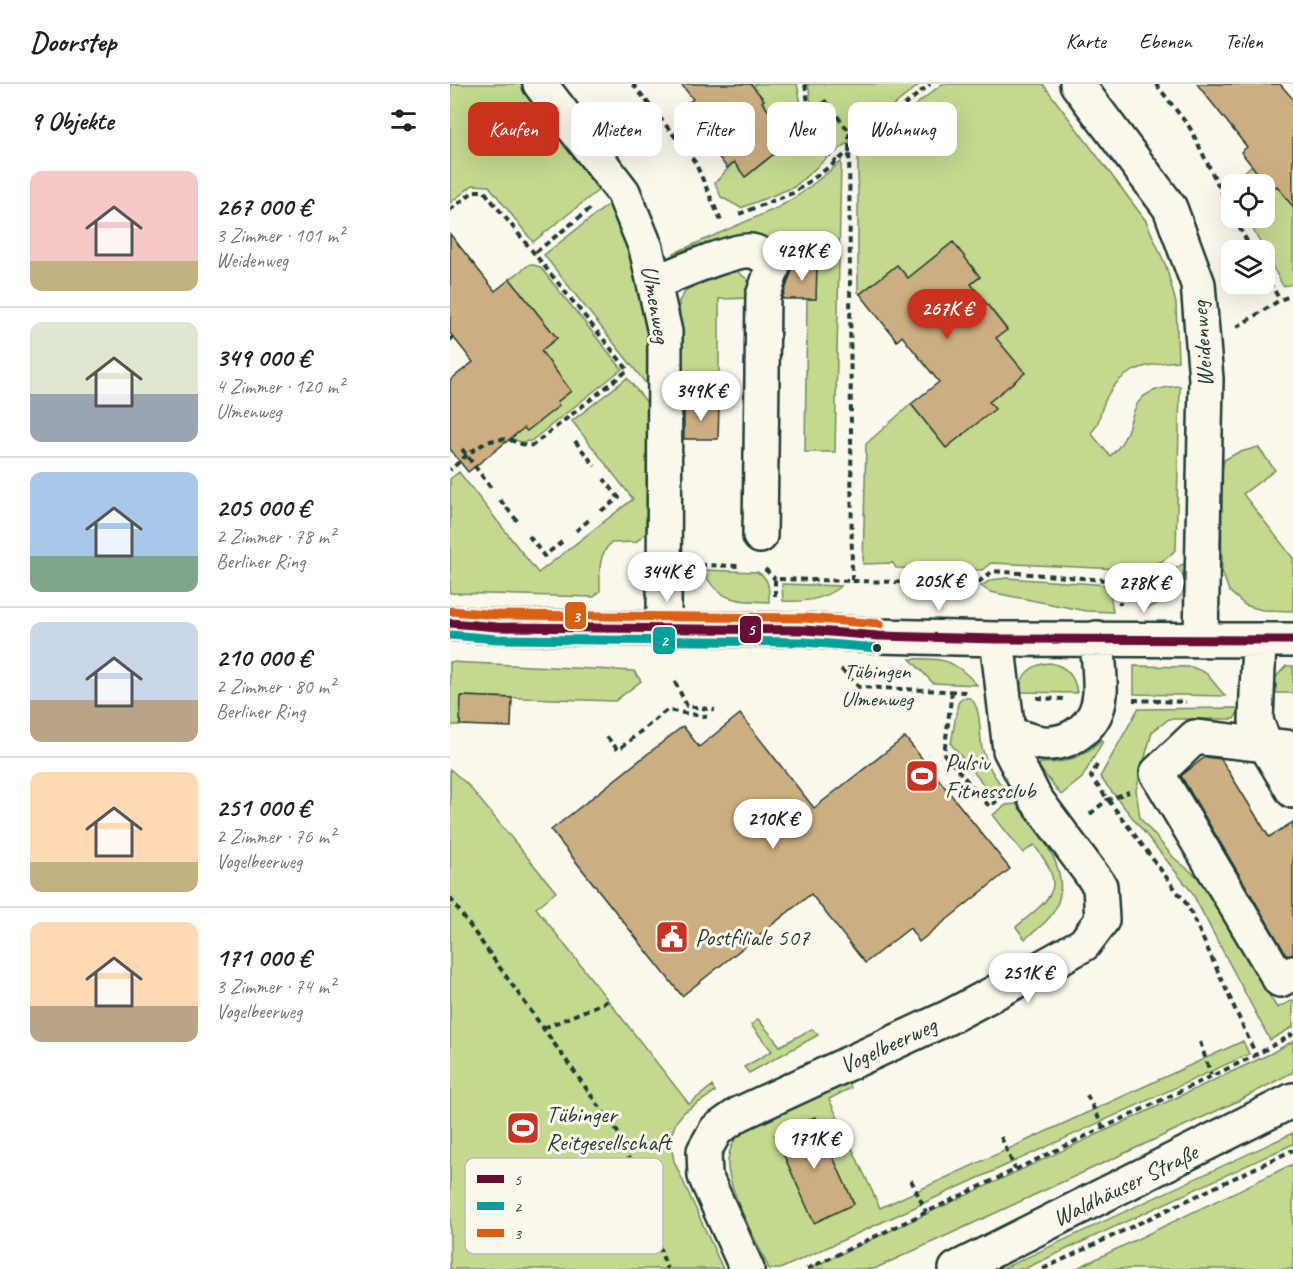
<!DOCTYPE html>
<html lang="de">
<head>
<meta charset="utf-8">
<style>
	body { margin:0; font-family:Caveat,sans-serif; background:#f6f6f6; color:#222; height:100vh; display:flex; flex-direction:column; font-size:22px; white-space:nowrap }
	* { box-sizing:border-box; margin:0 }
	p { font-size:20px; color:#767676 }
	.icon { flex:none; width:33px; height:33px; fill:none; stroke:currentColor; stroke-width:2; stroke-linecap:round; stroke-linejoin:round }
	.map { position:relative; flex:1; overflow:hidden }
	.sheet { display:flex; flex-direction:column; background:#fff; width:450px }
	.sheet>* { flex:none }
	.hud { position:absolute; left:18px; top:18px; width:570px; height:54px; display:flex; gap:12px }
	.tools { position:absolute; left:771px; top:90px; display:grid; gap:12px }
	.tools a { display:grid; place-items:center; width:54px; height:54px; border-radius:12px; background:#fff; box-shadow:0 6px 24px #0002; font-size:30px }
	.price { position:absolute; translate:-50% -51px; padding:0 14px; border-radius:21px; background:#fff; color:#222; font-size:20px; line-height:39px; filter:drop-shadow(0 2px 3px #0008) }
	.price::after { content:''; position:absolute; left:50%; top:36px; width:18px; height:14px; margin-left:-9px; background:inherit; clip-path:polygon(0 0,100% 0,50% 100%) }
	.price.active { background:#c8321e; color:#fff }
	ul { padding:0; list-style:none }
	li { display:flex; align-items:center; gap:18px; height:150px; padding:0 30px }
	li+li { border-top:2px solid #e0e0e0 }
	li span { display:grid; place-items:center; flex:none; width:168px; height:120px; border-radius:12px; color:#555 }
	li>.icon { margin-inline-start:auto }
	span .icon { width:72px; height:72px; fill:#fffc; stroke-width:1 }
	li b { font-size:26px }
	h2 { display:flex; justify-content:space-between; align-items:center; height:72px; padding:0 30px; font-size:26px }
	.chip { padding:0 21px; border-radius:12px; background:#fff; box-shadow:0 6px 24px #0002; font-size:21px; line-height:54px }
	.chip.active { background:#c8321e; color:#fff }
	header { display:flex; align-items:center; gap:36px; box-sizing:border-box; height:84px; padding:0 30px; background:#fff; border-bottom:2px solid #e0e0e0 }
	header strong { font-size:28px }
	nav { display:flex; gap:33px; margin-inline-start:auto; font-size:21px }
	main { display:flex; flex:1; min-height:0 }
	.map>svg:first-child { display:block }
	.green { fill:#c2d98f; stroke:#708b62; stroke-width:1.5; fill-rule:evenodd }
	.building { fill:#ccae80; stroke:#1f3d34; stroke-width:1.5 }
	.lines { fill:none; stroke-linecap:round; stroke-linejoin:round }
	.minor-casing { stroke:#1f3d34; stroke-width:38 }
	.path { stroke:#1f3d34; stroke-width:4; stroke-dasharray:6 4.5; stroke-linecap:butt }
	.minor { stroke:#fbf7ec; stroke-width:33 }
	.bus-1-casing { stroke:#fbf7ec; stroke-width:14 }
	.bus-2-casing { stroke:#fbf7ec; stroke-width:14 }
	.bus-3-casing { stroke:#fbf7ec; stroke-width:14 }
	.bus-1 { stroke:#660e34; stroke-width:9 }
	.bus-2 { stroke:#00a19a; stroke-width:9 }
	.bus-3 { stroke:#d96013; stroke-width:9 }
	.bus-dot { fill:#1f3d34; stroke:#fbf7ec; stroke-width:2 }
	.labels { text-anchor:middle; stroke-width:6; stroke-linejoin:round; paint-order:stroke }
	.bus-label { font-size:22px; fill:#1f3d34; stroke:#fbf7ec }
	.street-label { font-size:24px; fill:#1f3d34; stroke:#fbf7ec }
	.poi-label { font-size:24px; fill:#1f3d34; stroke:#fbf7ec; text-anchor:start }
	.key { fill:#fbf7ec; stroke:#b9bfb5; stroke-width:1.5 }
	.key-label { font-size:16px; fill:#1f3d34 }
	.line-badge { stroke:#fbf7ec; stroke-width:2 }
	.badge-label { font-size:16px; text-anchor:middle; font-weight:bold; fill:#fff }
</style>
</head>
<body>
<header>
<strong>Doorstep</strong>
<nav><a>Karte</a><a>Ebenen</a><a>Teilen</a></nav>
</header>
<main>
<section class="sheet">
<h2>9 Objekte<svg class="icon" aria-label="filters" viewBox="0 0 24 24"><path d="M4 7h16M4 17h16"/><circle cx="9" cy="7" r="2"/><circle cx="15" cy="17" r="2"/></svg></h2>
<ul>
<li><span style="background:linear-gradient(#f6c9c9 75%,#c2b280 0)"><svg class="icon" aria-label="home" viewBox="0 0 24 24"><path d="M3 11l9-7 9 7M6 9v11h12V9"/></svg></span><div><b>267 000 €</b><p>3 Zimmer · 101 m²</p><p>Weidenweg</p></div></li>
<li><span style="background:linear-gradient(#dfe7d0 60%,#9aa5b1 0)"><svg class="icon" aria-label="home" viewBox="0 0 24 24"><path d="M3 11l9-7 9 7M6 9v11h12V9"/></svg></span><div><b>349 000 €</b><p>4 Zimmer · 120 m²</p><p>Ulmenweg</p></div></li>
<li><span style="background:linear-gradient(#a9c7e8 70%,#7fa58c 0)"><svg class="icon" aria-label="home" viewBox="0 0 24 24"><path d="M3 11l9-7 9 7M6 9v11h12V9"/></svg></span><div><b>205 000 €</b><p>2 Zimmer · 78 m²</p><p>Berliner Ring</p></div></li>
<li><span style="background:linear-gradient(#c9d6e8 65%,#b9a48a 0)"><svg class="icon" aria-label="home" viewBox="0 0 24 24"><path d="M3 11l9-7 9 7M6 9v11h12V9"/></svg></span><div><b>210 000 €</b><p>2 Zimmer · 80 m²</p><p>Berliner Ring</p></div></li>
<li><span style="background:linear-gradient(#ffd9b3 75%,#c2b280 0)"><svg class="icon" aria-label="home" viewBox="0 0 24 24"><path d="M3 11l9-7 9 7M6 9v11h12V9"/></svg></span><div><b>251 000 €</b><p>2 Zimmer · 76 m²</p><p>Vogelbeerweg</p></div></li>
<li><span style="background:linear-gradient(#ffd9b3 70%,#b9a48a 0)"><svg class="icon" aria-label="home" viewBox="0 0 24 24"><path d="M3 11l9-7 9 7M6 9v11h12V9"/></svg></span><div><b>171 000 €</b><p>3 Zimmer · 74 m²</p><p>Vogelbeerweg</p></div></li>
</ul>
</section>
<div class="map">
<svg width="843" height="1185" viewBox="0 0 843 1185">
	<rect width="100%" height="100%" fill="#fbf7ec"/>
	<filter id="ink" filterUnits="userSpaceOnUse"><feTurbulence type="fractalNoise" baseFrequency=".0167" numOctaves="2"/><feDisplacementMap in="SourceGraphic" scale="12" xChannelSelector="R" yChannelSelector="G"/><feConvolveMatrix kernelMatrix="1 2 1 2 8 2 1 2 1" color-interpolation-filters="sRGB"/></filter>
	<g filter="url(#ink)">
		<path class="green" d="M0,0H75L155,101L83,158L39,102L23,101L0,119Z
			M305,0H347L357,50L377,74L344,103L291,124L271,113L265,99L284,78L296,93L331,64L326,57L334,51L324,40L327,38L312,18L314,16L304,4Z
			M358,0H470L385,69L365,43Z
			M492,0H593L696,137L716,182L726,219L728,277C696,280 668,285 654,319C649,331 650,340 641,349L660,372C695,342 665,306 730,302L726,465C716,477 705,482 690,486L541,479L532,486L446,484L443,479L413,480L416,360L461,320L496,364L544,325L539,318L574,289L546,254L557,245L521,200L530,193L503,158L458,194L447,181L410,210L408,208V67Z
			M391,78L385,368H355L357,215H366L367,179L225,177L223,173L224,169L329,123L349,111Z
			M802,81L827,102L837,115L843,111V200L833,202L797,134H814V100H782L781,105L780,102Z
			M163,117L192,180L205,311L94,171Z
			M80,180L90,183L172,285L81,357L70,358L55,352L74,344L77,347L92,330L121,307L91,267L107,254L60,195Z
			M285,186L297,195L301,214L269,215V322L234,321L229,217L238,204Z
			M177,294L203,326L202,443L186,458L161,459C147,472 150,489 150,507L144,513L0,509V395L9,388L88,489L183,415L122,337Z
			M808,363L825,386L793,410L843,474V527L812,526L795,521L779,507L772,487L771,391L774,376L787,369Z
			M736,479C732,504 718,519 694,525V503C711,497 720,485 736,479Z
			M253,486L307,488C320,494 319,505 319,518C289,517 267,518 253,486Z
			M557,494L659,501L663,528L636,527L540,508L531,502L541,496Z
			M332,500L391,502C373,516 356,518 333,517Z
			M460,575C493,574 504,575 527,601L483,599Z
			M0,578L184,587L191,597L165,617L12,612L10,641H0Z
			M600,579C617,582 625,593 627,609L569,608C571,590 582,580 600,579Z
			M684,582L742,583L756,589L775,612L684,610Z
			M836,582H843V609H826L825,594Z
			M512,614H520C532,623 529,650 532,664C536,678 543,691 552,702L542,711L501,660L508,619Z
			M786,624L789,627L784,635H719L702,648L686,706L690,734L724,774L750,795L827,924L843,916V943L820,956L741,807L650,693L688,625Z
			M651,656L653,657L632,694L611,711L589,683L590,679C614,680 634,674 651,656Z
			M0,685L18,701L106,808L86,824L239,1020L262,1002L265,1008L234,1028L226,1038L220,1055L224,1077L273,1185H0Z
			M566,720C587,747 622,784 607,821C602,835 586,846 575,855L566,843C603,812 618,805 584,761L573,769L543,731L556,721Z
			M308,935L330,962L362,945L368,951L299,989L294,983L322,967L301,941Z
			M793,957L799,970L330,1185H319C308,1159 275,1102 278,1076C279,1065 285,1054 292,1046L397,995L401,1004L379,1015L430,1124ZM364,1033L404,1120L364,1138L325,1052Z
			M843,957V988L788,1017L424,1185H358L820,970Z
			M843,1049V1060L574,1185H552Z
			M843,1080V1185H625Z"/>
		<path class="building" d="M231,0H301L314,16L312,18L327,38L324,40L334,51L326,57L331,64L295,93L284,78L277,84L248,46L253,42L236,20L243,15Z
			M747,0H830L843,15V123L827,102L821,106L791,68L797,63Z
			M0,150L45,207L60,195L107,254L91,267L121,307L107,318L109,322L77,347L74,344L18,388L0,365V296L23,278L0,249Z
			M503,158L530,193L521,200L557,246L546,254L575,289L539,318L545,325L496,364L461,320L489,298L452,252L447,257L410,210L447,181L458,194Z
			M341,179H367L366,215H332L341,189Z
			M234,321L269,322L268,355H234Z
			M11,612L62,614L61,643L10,641Z
			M290,630L364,724L455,653L560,785L469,858L460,844L415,879L361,810L232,912L101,746L233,642L249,663Z
			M755,673L771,675L819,753L843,738V870L837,872L731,692Z
			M365,1033L404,1120L364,1139L325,1051Z"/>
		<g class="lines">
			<g class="minor-casing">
				<path id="minor" d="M90,0L173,108L196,164L215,248L214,544
					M627,0L720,124L748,200L756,295L751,556
					M205,199C222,191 286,164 301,167C312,169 316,174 323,183L313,212L310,452
					M0,539L47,543L355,546L429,552L547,555L843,556
					M809,557L806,637L816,662L843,707
					M558,649C569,653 582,658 593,659C623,661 648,640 650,610C651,592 648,573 647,554
					M843,664L745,653L707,689L830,896L843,889
					M297,1185L255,1092L254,1067L266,1046L289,1030L497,934L584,888L634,860L652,836L650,802L585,714L560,666L547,555
					M506,1185L843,1016"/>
			</g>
			<path class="path" d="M183,0L245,78L271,137
				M355,0L363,50L386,78
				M706,0L740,44L782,129
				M374,16L399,47L402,497
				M0,126L24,107H34L178,286L83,361C72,362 69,358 59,356C36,351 16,372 0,386
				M289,130L343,109L386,78L480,0
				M784,134L802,166
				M86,168L141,124
				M814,189L830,216
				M787,243L830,216L843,211
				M0,256L3,253
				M125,357L145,382
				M12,365L41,404
				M50,416L69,439
				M151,427L169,414L154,395
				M126,447L139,436
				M79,452L94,472L113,457
				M250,481L291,482
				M315,485L325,495
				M668,497L670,521
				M325,512V495L526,500L543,487L668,497L699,490L719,480
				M391,585L409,603L517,608
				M225,598L237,622L265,626
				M502,607L494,670L539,722L547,717
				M587,614L613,615
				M683,616L736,618
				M157,653L168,666L217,626L257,633
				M647,681L641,693L738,822L806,971
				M640,730L657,716L679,708
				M0,814L171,1053L217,1185
				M94,944L158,917
				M750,958L761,991
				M637,1011L653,1043
				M551,1053L565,1085
				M461,1096L476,1128
				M357,1185L806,971L843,950
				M593,1185L843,1066"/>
			<use href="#minor" class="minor"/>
			<g class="bus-1-casing">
				<path id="bus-1" d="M0,539L47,543L355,546L429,552L547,555L843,556"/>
			</g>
			<g class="bus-2-casing">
				<path id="bus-2" d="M0,551L47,555L354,558L428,564"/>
			</g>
			<g class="bus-3-casing">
				<path id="bus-3" d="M1,527L48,531L355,534L430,540"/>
			</g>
			<use href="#bus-1" class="bus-1"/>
			<use href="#bus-2" class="bus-2"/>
			<use href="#bus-3" class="bus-3"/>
		</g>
	</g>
	<defs>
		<g id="stadium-square" transform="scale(1.725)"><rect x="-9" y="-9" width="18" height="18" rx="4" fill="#c8321e" stroke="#fbf7ec"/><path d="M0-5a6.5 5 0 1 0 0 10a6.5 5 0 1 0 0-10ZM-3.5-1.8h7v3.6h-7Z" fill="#fff"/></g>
		<g id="civic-square" transform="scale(1.725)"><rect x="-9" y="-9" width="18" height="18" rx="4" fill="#c8321e" stroke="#fbf7ec"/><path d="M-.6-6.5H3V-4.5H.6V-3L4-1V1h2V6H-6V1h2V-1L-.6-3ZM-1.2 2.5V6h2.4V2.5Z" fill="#fff"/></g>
	</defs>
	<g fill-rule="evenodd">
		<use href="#stadium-square" x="472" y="692"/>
		<use href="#civic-square" x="222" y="853"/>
		<use href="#stadium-square" x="73" y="1044"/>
	</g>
	<circle class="bus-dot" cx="427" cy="564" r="5"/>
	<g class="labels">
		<g class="bus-label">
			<text x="427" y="594">Tübingen<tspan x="427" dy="28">Ulmenweg</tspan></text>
		</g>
		<g class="street-label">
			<text transform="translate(206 220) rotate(80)" y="8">Ulmenweg</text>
			<text transform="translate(752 260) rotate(-94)" y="8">Weidenweg</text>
			<text transform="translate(438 961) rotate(-25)" y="8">Vogelbeerweg</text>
			<text transform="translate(675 1101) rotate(-26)" y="8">Waldhäuser Straße</text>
		</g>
		<g class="poi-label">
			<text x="495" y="686">Pulsiv<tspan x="495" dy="28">Fitnessclub</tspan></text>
			<text x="245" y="861">Postfiliale 507</text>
			<text x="96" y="1038">Tübinger<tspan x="96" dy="28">Reitgesellschaft</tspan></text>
		</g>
	</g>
	<rect x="15" y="1074" width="198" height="96" rx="9" class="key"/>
	<rect x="27" y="1091" width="27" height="8" fill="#660e34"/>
	<rect x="27" y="1118" width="27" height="8" fill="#00a19a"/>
	<rect x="27" y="1145" width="27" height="8" fill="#d96013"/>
	<g class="key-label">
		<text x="64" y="1101">5</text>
		<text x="64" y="1128">2</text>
		<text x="64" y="1155">3</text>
	</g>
	<g class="line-badge">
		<rect x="114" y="517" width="23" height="29" rx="6" fill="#d96013"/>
		<rect x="289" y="531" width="23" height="29" rx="6" fill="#660e34"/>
		<rect x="202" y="542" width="24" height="29" rx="6" fill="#00a19a"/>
	</g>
	<g class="badge-label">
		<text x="126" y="538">3</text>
		<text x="301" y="551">5</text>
		<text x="214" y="562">2</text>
	</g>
</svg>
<div class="tools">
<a><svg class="icon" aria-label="locate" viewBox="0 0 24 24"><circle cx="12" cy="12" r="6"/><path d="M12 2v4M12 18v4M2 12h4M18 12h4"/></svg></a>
<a><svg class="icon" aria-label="layers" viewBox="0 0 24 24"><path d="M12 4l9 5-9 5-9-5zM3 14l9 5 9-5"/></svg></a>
</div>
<b class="price" style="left:352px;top:198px">429K €</b>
<b class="price active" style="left:497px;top:256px">267K €</b>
<b class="price" style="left:251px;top:338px">349K €</b>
<b class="price" style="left:217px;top:519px">344K €</b>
<b class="price" style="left:489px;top:528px">205K €</b>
<b class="price" style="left:694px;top:530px">278K €</b>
<b class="price" style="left:323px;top:766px">210K €</b>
<b class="price" style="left:578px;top:920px">251K €</b>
<b class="price" style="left:364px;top:1086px">171K €</b>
<div class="hud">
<a class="chip active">Kaufen</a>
<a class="chip">Mieten</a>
<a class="chip">Filter</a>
<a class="chip">Neu</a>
<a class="chip">Wohnung</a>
</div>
</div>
</main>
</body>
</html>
